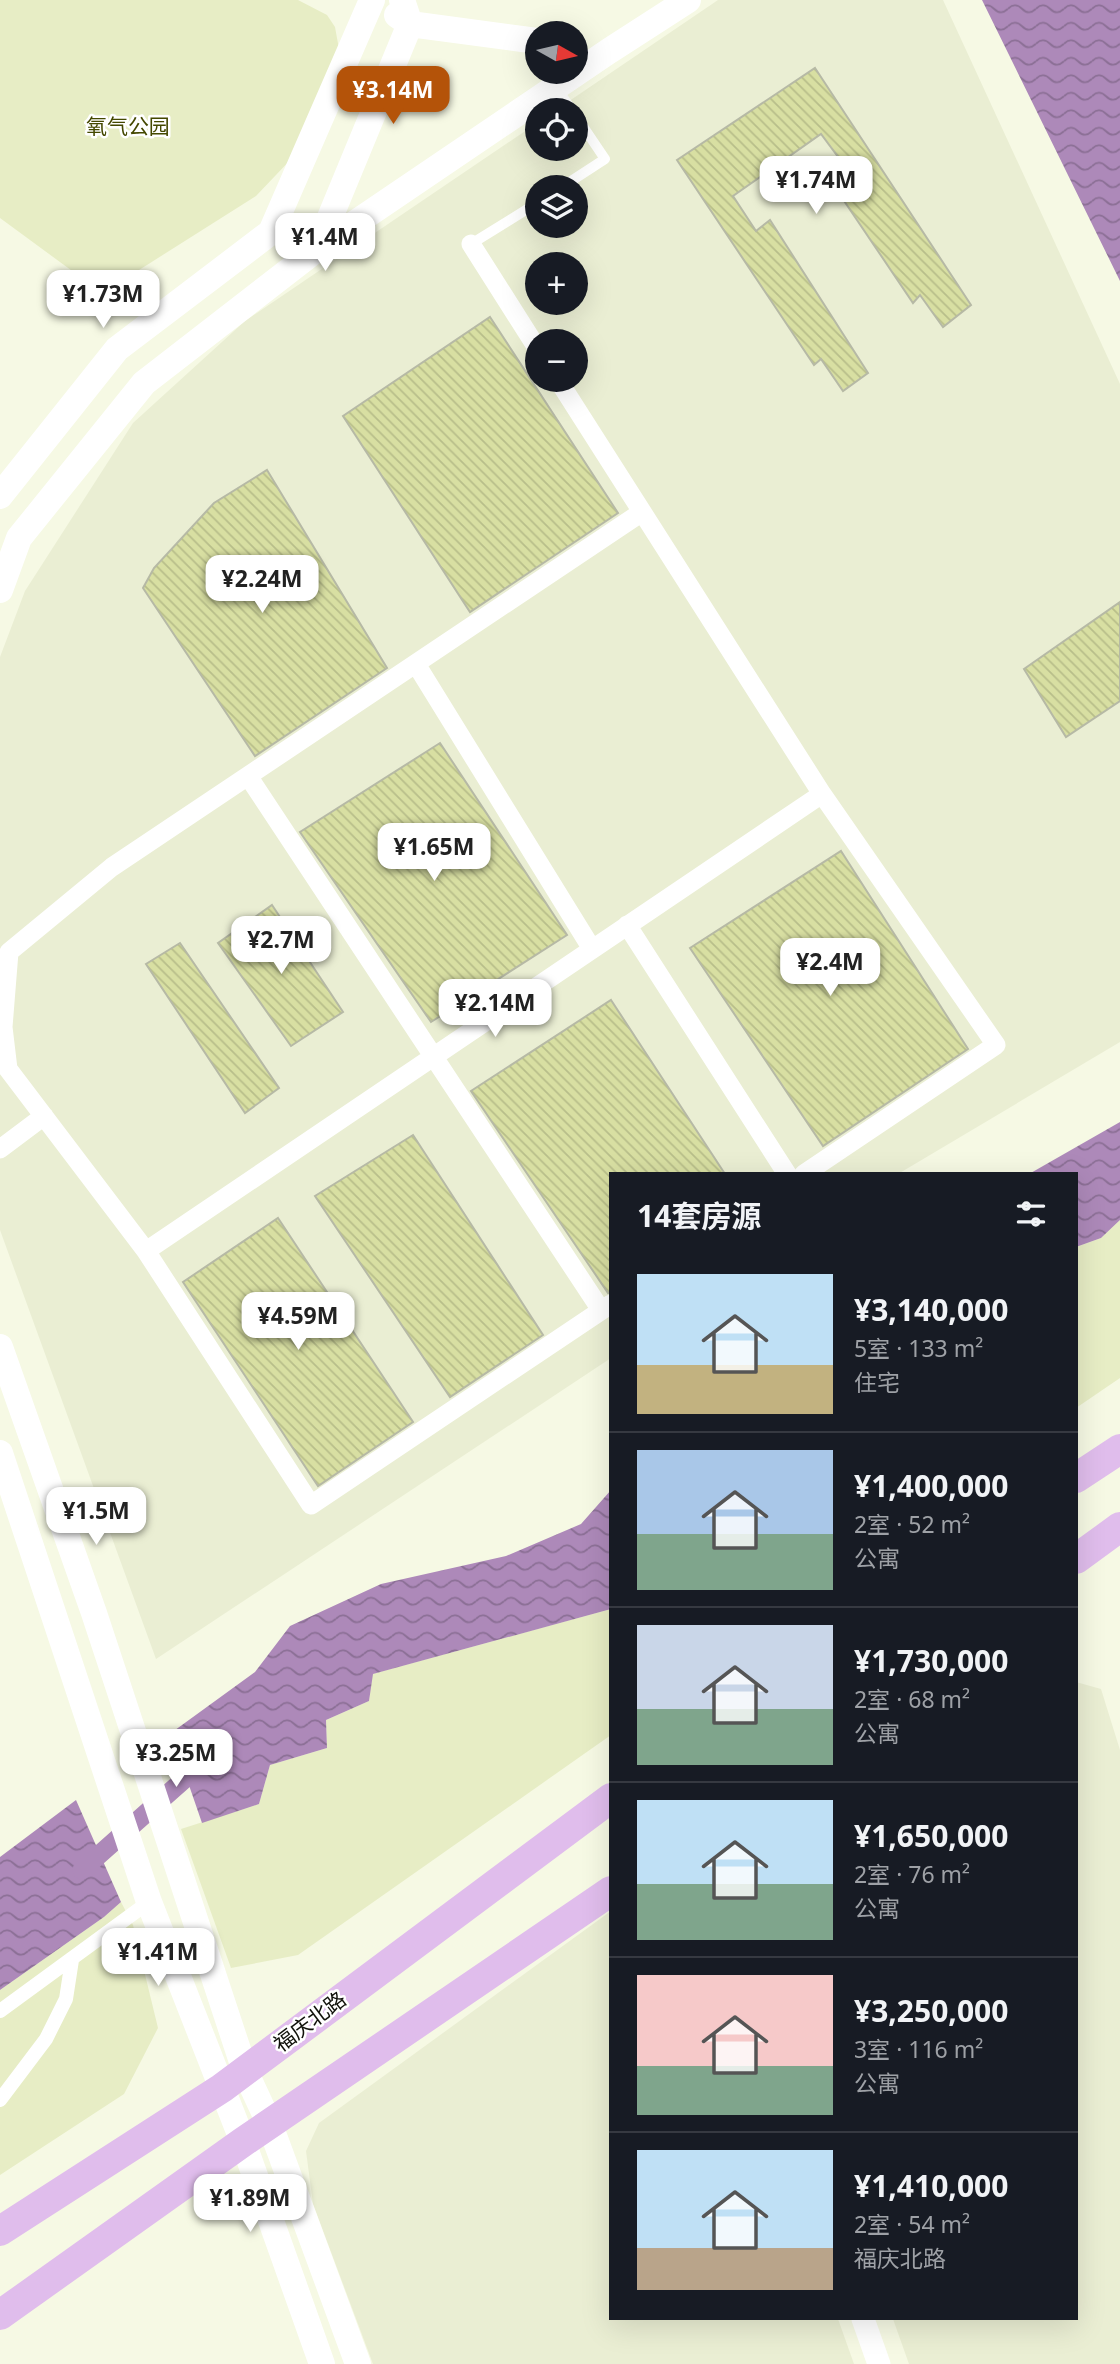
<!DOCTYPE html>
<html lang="zh">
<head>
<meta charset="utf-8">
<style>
	body { margin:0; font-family:"Noto Sans","Noto Sans SC",sans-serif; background:#242831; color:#f1f3f6; height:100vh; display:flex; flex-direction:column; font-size:26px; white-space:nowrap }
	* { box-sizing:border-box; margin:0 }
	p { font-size:23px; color:#9ea1a6 }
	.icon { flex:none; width:38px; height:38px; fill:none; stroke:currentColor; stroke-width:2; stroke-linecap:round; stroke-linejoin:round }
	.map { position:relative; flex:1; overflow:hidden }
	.panel { position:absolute; left:609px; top:1172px; width:469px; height:1148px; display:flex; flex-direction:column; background:#171b24; border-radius:0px; box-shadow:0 7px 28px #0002 }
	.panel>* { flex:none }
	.needle { width:46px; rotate:98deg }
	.controls { position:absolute; left:525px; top:21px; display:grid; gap:14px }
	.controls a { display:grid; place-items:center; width:63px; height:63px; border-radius:50%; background:#171b24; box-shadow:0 7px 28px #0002; font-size:35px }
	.price { position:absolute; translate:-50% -60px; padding:0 16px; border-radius:14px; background:#fff; color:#222; font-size:23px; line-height:46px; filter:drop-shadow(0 2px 4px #0008) }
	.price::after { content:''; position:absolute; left:50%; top:42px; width:21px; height:16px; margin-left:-10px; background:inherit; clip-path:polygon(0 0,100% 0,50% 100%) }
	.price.active { background:#b45309; color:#fff }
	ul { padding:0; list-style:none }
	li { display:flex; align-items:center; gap:21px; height:175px; padding:0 28px }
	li+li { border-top:2px solid #363941 }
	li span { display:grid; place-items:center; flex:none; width:196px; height:140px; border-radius:0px; color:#555 }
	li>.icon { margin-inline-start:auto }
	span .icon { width:84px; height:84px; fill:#fffc; stroke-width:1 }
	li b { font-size:30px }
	h2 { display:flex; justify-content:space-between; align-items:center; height:84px; padding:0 28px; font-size:30px }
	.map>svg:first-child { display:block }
	.built { fill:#eaeed3; fill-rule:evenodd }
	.green { fill:#e7edc5 }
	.water { fill:url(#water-waves) }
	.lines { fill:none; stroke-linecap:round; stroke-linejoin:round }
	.canal { stroke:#ad89b9; stroke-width:19 }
	.building { fill:url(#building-back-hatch); stroke:#b6b9a5; stroke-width:2 }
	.service { stroke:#fff; stroke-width:10 }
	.pedestrian { stroke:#fff; stroke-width:14 }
	.minor { stroke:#fff; stroke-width:19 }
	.tertiary { stroke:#fff; stroke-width:23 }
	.secondary { stroke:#fff; stroke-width:26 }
	.primary { stroke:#e0bdec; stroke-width:30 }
	.labels { text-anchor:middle; stroke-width:5; stroke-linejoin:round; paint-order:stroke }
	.park-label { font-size:21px; fill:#444800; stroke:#fff }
	.street-label { font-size:21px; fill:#10110a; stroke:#fff }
</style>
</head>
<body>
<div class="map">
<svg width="1120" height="2364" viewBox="0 0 1120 2364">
	<defs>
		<pattern id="water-waves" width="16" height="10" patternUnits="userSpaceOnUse" patternTransform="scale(1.75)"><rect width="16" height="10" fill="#ad89b9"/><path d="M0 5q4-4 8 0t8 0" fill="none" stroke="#8b6f95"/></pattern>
		<pattern id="building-back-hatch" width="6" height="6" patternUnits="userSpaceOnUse" patternTransform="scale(1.75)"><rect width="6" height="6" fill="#d8dfa2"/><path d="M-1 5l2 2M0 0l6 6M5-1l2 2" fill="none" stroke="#b8be8a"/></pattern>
	</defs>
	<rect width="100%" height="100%" fill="#f6f9e4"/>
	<path class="built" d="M718,0H943L1120,384V1042L898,1174H611V1358L156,1659L0,1230V657L25,591L133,423L245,321L537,123V149H576V110H556ZM537,187H576V226H537ZM537,264H576V303H537ZM537,341H576V380H537Z
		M1076,1682L1101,1689L1120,1750V2364H909L893,2319H1076Z
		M611,1911V2319H838L854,2364H373L313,2204L306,2151L319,2123Z"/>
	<path class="green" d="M0,0H298L327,15L335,27L345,82L333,115L256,196L109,289L94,287L0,218Z
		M1120,1220V1378L1076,1408V1247L1101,1238Z
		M611,1609V1735L298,1955L231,1968L181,1829L259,1804L270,1765L327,1748L326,1720L369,1701L372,1674Z
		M121,1902L133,1925L158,2028L124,2094L0,2175V1990L104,1917Z"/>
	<path class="water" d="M982,0H1120V281Z
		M1120,1122V1220L1101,1238L1076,1247V1174H1029Z
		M611,1490V1609L373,1674L369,1701L326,1720L327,1748L270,1765L259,1804L202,1823L171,1733L255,1672L290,1626L381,1584L506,1556L581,1524Z
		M76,1800L121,1902L104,1917L0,1990V1857Z"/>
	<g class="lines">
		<path class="canal" d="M82,1870L206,1760"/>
	</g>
	<path class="building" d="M815,68L971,305L943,327L920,295L913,303L830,180L847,169L821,134L733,196L756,231L770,220L868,373L843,391L821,359L814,365L677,160Z
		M490,317L618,513L470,612L343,416Z
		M267,470L387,668L255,756L143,588L154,568L214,503Z
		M1120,602V701L1066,737L1024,669Z
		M440,743L567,935L431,1022L300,832Z
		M841,851L968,1049L823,1146L690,948Z
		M272,905L343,1012L291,1046L218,943Z
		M180,943L279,1088L245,1113L146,964Z
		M611,1000L725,1174H611V1292L608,1293L471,1091Z
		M413,1135L543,1335L450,1397L315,1196Z
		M278,1218L413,1422L318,1486L183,1282Z"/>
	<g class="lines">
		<path class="service" d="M556,88L572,110
			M562,187L605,159L576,116
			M471,244L537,203"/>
		<path class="pedestrian" d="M0,2011L149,1902
			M0,2100L46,2039L66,1999L72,1960"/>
		<path class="minor" d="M471,244L537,348
			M558,380L822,794L996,1045L804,1174
			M416,664L592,949
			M248,776L601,1310
			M627,925L787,1174
			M0,1149L44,1116
			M146,1251L822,794
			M611,1304L311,1505L146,1251L8,1069L3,1027L9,952L112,867L642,512"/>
		<path class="tertiary" d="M863,2319L879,2364"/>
		<path class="secondary" d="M397,15L410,24L537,41
			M317,249L410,24L402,0
			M0,496L117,349L271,232L372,0
			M0,590L19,538L144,383L317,249L609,51L688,0
			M0,1347L94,1613L245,2071L270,2125L358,2364
			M0,1453L149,1902L243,2142L322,2364"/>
		<path class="primary" d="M1076,1478L1120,1449
			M1076,1559L1120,1527
			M0,2231L222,2088L611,1798
			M0,2315L243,2142L611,1891"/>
	</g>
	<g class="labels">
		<g class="park-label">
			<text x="128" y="134">氧气公园</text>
		</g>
		<g class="street-label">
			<text transform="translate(310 2022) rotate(-37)" y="7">福庆北路</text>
		</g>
	</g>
</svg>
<div class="controls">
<a><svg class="needle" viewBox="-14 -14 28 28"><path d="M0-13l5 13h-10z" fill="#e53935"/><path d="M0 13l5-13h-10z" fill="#9ea1a6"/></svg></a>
<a><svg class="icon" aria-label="locate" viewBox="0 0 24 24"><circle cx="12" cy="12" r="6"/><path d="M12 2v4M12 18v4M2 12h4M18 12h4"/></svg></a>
<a><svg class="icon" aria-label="layers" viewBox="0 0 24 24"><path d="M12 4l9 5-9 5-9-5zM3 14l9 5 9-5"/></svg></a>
<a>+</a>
<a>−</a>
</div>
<b class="price active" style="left:393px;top:126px">¥3.14M</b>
<b class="price" style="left:816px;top:216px">¥1.74M</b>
<b class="price" style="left:325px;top:273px">¥1.4M</b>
<b class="price" style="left:103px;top:330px">¥1.73M</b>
<b class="price" style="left:262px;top:615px">¥2.24M</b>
<b class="price" style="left:434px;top:883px">¥1.65M</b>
<b class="price" style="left:281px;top:976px">¥2.7M</b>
<b class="price" style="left:830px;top:998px">¥2.4M</b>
<b class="price" style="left:495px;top:1039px">¥2.14M</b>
<b class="price" style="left:298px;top:1352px">¥4.59M</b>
<b class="price" style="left:96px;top:1547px">¥1.5M</b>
<b class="price" style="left:176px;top:1789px">¥3.25M</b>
<b class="price" style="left:158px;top:1988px">¥1.41M</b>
<b class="price" style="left:250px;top:2234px">¥1.89M</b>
<section class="panel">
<h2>14套房源<svg class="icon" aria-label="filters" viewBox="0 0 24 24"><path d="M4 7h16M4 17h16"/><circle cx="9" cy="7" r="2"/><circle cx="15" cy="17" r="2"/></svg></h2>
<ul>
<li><span style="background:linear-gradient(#bfe0f5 65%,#c2b280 0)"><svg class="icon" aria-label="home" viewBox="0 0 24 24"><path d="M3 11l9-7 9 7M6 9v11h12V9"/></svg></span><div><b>¥3,140,000</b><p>5室 · 133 m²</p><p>住宅</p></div></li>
<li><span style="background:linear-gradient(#a9c7e8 60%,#7fa58c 0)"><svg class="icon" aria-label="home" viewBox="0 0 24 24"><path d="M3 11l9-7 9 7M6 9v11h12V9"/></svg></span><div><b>¥1,400,000</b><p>2室 · 52 m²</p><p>公寓</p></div></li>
<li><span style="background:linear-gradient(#c9d6e8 60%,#7fa58c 0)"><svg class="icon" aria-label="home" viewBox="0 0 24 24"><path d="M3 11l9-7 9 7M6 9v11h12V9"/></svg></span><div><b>¥1,730,000</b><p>2室 · 68 m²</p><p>公寓</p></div></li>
<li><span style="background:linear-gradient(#bfe0f5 60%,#7fa58c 0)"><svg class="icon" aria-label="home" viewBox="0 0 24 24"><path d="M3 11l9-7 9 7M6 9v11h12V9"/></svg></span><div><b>¥1,650,000</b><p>2室 · 76 m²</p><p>公寓</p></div></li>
<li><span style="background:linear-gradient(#f6c9c9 65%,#7fa58c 0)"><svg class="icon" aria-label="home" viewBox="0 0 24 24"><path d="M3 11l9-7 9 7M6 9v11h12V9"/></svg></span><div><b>¥3,250,000</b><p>3室 · 116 m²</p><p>公寓</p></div></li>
<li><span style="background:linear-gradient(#bfe0f5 70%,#b9a48a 0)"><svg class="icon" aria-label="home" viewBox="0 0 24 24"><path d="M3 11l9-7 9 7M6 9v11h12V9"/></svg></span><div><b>¥1,410,000</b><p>2室 · 54 m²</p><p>福庆北路</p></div></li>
</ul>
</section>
</div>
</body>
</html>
